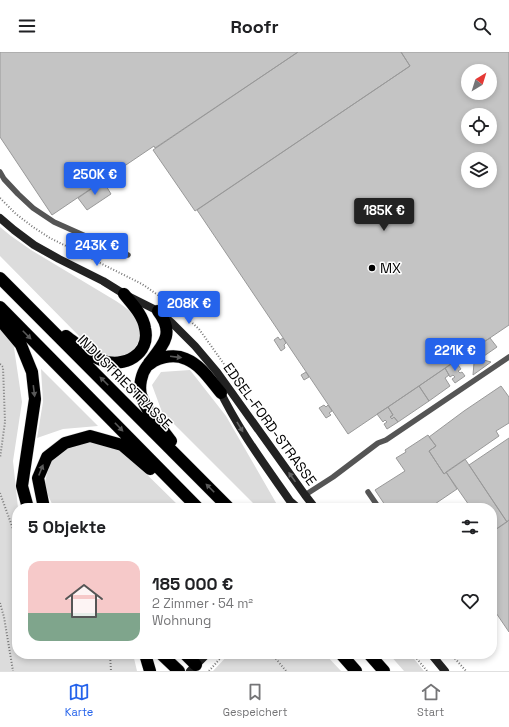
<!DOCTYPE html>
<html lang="de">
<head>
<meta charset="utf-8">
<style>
	body { margin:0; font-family:"Space Grotesk",sans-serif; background:#f2f2f2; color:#202124; height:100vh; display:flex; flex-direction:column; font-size:15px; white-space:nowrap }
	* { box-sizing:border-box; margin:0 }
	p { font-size:13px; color:#757577 }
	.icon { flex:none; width:22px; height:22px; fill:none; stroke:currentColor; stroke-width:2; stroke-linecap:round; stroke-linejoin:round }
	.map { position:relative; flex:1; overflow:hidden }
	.drawer { position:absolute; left:12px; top:451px; width:485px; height:156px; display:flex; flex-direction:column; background:#fff; border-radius:16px; box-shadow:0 2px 6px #0003 }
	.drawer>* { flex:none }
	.needle { width:26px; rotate:38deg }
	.buttons { position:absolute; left:461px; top:12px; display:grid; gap:8px }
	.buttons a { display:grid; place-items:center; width:36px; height:36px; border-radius:50%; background:#fff; box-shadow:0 2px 6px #0003; font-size:20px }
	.price { position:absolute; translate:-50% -34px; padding:0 9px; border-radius:4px; background:#2563eb; color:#fff; font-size:13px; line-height:26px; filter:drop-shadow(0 1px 2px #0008) }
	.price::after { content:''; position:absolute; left:50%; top:24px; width:12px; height:9px; margin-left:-6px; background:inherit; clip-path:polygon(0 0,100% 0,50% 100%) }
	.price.active { background:#222; color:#fff }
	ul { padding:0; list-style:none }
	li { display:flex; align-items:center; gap:12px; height:100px; padding:0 16px }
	li span { display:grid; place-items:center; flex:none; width:112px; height:80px; border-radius:12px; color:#555 }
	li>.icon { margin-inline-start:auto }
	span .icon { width:48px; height:48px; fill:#fffc; stroke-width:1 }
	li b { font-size:17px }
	h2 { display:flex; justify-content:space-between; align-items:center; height:48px; padding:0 16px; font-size:17px }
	header { display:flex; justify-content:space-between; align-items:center; height:52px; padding:0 16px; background:#fff; font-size:18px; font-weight:600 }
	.dock { display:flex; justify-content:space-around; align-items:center; height:56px; border-top:1px solid #e0e0e0; background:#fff; font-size:11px; color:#757577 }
	.dock a { display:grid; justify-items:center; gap:2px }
	.dock .active { color:#2563eb }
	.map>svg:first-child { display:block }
	.green { fill:#dcdcdc }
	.building { fill:#c4c4c4; stroke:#999; fill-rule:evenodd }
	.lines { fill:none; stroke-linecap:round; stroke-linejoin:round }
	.highway-casing { stroke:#dbdbdb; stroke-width:13 }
	.path { stroke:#777; stroke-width:2; stroke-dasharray:1 2; stroke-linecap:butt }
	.lane { stroke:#555; stroke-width:5.5 }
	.secondary { stroke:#222; stroke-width:8 }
	.highway { stroke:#000; stroke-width:12 }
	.oneway { fill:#595959 }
	.oneway2 { fill:#646464 }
	.poi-dot { fill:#000; stroke:#fff; stroke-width:1.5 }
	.labels { text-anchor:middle; stroke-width:3; stroke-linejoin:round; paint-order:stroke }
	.poi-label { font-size:14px; fill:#000; stroke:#fff; text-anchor:start }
	.street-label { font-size:14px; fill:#000; stroke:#fff }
</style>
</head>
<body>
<header><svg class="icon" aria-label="menu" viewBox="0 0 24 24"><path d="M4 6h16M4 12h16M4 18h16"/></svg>Roofr<svg class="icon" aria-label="search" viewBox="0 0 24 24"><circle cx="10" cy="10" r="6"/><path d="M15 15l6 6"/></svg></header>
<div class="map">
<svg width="509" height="619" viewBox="0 0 509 619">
	<rect width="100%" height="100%" fill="#fff"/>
	<path class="green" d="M0,175L11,184L31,198L116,249C125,255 134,261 138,271C147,296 122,313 99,301C92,298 86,291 80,285L0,204Z
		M0,276L13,289L22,350L13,409L18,456L17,602H133L137,619H0Z
		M41,317L98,374L63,377L37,386L43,350Z
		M190,318L226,364L279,456H258L162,360L152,333L161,320Z
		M89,390L123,399L181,456H54L44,435L49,412L64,397Z
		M229,602H325L341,619H213Z
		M389,602H410L424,619H404Z"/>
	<path class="building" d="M0,0H298L155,96L154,94L52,163L0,85Z
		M298,0H401L410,14L195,159L153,98Z
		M401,0H509V273L348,382L197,158L410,14ZM468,19H490V41H468ZM468,63H490V85H468ZM468,107H490V129H468Z
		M103,129L111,142L87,158L78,146Z
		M278,285L280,288L283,286L286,291L284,293L285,296L281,299L274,288Z
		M490,286L497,295L484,304L477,294Z
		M473,297L480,307L491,310L473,323L474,311L467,301Z
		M455,309L461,317L458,319L460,321L462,320L465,324L455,331L452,327L455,325L453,323L450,325L445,316Z
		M445,316L449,323L445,326L450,334L429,349L419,334Z
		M306,320L309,325L304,328L301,323Z
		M419,334L429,349L398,370L394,365L392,367L390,365L393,363L388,355Z
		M501,334L509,345V371L496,379L499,384L444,422L429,399L436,394L429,385L464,359Z
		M324,353L326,355L328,353L332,359L329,361L331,363L326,366L319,356Z
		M388,355L393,363L390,365L392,367L394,365L398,370L387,377L384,372L387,370L385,368L383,370L377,362Z
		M428,383L436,394L429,399L444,422L446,420L457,437L429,456H387L375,438L405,419L396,406L406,400L405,398Z
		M509,386V468L507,470L469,413Z
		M465,407L507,470L492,480V456H471L446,420Z
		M509,468V580L492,555V480Z"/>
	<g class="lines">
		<g class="highway-casing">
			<path id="highway" d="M0,226L229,456
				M0,255L198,456
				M0,268L21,293L32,320L35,347L22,434L28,456
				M66,284C77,292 89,303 101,308C124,317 151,302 145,276C143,263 132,252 124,242
				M149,311C164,292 175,281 158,259
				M171,389C161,375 147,361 141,343C140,339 140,333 141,328C142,323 144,318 147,314C149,312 152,311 154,309C165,304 175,302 186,307C201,313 211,329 221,341
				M44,456L38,426L47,405L65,391L90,384L122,393L150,417
				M145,602L150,619
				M161,602L179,619
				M185,602L196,613
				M341,602L356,619
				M369,602L384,619"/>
		</g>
		<path class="path" d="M0,146L16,162L33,175L50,186L142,232L171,252L199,277L224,312
			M0,312L3,315L5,370L0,406
			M0,441L17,488
			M324,452L327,456
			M0,551L4,565L13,619
			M110,602L111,619
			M272,602L286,619
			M413,602L427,619
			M451,602L466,619
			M209,619L224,602"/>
		<path class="lane" d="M0,120L4,127L18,142L33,156L54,170L128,203
			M368,440L379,456
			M305,443L333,425L378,391L386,388L509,305"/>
		<path class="secondary" d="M0,166L14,178L34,193L59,207L103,229L124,242L158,259L172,271L195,294L217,320L305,443L315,456
			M219,337C238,377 265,413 290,449L298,456
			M431,602L445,619
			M190,619L207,602"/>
		<use href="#highway" class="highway"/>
	</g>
	<defs><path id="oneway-solid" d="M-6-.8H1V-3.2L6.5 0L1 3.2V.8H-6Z"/></defs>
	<g class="oneway">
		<use href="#oneway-solid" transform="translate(27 283) rotate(45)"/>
		<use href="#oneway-solid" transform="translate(176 305) rotate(7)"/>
		<use href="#oneway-solid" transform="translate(104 329) rotate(-135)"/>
		<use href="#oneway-solid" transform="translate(34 339) rotate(83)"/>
		<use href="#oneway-solid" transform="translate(119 375) rotate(46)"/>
		<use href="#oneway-solid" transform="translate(41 418) rotate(-68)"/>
		<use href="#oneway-solid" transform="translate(210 436) rotate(-135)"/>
	</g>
	<g class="oneway2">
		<use href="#oneway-solid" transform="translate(240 375) rotate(59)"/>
		<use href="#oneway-solid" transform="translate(292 425) rotate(-125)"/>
	</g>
	<circle class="poi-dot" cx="372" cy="216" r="4"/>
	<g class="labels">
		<g class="poi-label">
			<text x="380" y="221">MX</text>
		</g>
		<g class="street-label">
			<text transform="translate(125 330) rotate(45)" y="5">INDUSTRIESTRASSE</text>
			<text transform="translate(270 372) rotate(54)" y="5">EDSEL-FORD-STRASSE</text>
		</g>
	</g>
</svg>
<div class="buttons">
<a><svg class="needle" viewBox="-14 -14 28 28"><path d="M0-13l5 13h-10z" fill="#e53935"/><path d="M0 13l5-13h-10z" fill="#757577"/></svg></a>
<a><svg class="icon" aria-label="locate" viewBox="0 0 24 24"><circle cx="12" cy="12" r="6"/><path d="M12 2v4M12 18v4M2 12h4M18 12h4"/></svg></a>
<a><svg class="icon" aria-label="layers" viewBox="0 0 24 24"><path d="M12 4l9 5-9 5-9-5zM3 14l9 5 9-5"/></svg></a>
</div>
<b class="price" style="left:95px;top:144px">250K €</b>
<b class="price active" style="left:384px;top:180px">185K €</b>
<b class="price" style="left:97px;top:215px">243K €</b>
<b class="price" style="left:189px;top:273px">208K €</b>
<b class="price" style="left:455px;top:320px">221K €</b>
<section class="drawer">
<h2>5 Objekte<svg class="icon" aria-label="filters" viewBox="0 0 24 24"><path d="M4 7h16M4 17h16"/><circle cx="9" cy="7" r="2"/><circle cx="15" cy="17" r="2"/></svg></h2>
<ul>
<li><span style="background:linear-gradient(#f6c9c9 65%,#7fa58c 0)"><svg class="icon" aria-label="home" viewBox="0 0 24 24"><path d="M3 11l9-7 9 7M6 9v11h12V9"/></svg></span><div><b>185 000 €</b><p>2 Zimmer · 54 m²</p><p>Wohnung</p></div><svg class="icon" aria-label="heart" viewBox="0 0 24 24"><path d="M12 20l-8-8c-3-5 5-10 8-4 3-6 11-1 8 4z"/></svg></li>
</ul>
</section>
</div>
<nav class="dock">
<a class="active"><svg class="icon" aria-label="map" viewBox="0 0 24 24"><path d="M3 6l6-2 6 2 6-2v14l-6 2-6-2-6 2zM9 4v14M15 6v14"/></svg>Karte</a>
<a><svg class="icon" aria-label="saved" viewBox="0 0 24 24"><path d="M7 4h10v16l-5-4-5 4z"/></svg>Gespeichert</a>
<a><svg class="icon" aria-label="home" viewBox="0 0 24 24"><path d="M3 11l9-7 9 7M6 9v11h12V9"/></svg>Start</a>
</nav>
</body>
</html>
